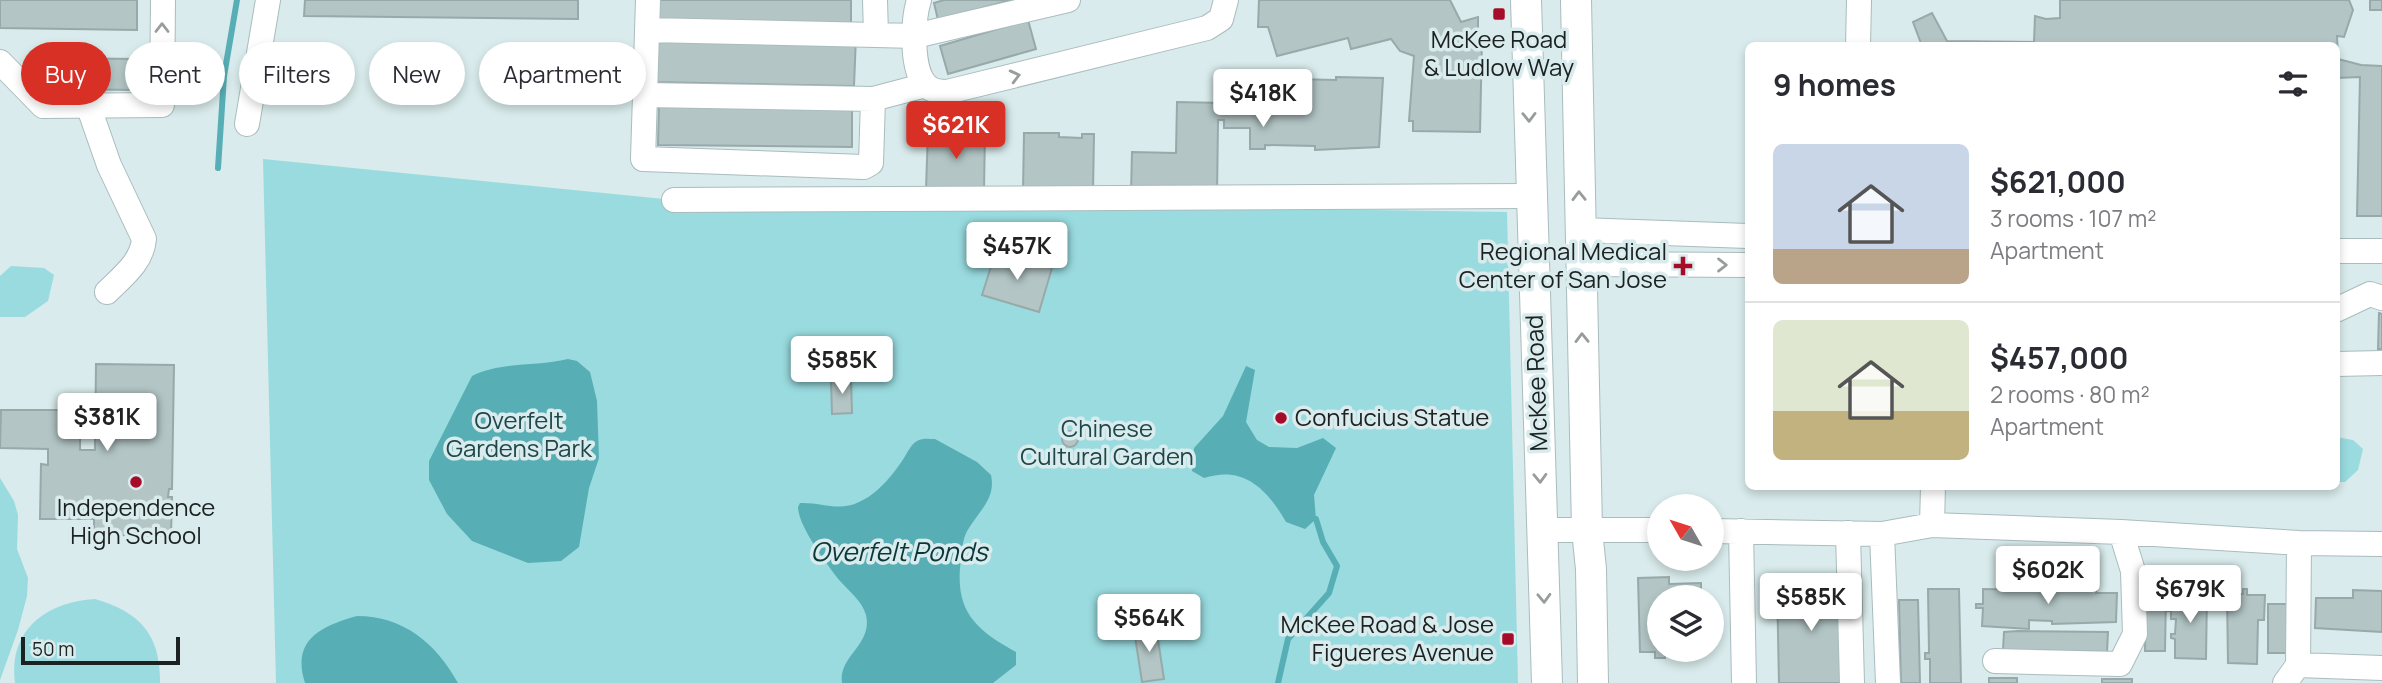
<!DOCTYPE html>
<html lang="en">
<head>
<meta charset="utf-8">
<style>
	body { margin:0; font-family:Manrope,sans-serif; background:#f7f7f7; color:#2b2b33; height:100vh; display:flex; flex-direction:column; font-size:26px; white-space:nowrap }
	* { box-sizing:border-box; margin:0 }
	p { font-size:23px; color:#7c7c81 }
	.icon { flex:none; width:38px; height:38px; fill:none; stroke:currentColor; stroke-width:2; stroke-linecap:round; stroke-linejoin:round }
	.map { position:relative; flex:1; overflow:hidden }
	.panel { position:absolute; left:1745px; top:42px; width:595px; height:448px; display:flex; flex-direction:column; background:#fff; border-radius:10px; box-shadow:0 4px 10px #0003 }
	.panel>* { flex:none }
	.hud { position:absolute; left:21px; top:42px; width:665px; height:63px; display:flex; gap:14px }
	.needle { width:46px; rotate:309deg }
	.buttons { position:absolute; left:1647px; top:494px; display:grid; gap:14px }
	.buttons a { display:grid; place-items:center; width:77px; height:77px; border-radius:50%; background:#fff; box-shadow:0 4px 10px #0003; font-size:35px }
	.scale { position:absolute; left:21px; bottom:18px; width:159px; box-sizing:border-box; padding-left:7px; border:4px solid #1c2222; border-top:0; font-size:19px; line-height:24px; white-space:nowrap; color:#1c2222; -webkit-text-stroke:5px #d9ebec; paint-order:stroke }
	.price { position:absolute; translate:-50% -60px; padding:0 16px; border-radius:7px; background:#fff; color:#222; font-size:23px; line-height:46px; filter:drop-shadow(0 2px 4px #0008) }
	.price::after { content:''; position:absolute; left:50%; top:42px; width:21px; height:16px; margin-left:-10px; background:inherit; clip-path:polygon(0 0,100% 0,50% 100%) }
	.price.current { background:#d93025; color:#fff }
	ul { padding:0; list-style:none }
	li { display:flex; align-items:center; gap:21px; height:175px; padding:0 28px }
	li+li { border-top:2px solid #e1e1e2 }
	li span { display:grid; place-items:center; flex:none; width:196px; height:140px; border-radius:10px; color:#555 }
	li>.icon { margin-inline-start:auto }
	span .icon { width:84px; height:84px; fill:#fffc; stroke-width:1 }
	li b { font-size:30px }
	h2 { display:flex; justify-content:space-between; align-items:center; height:84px; padding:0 28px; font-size:30px }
	.pill { padding:0 24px; border-radius:32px; background:#fff; box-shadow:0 4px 10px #0003; font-size:24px; line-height:63px }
	.pill.current { background:#d93025; color:#fff }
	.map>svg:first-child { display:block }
	.green { fill:#99dbdf }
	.water { fill:#57afb5 }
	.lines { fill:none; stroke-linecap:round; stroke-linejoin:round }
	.stream { stroke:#57afb5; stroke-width:6 }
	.building { fill:#b3c5c5; stroke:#98a9aa; stroke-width:2 }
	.minor-casing { stroke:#aabcbd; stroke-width:26 }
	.major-casing { stroke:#aabcbd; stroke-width:32 }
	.minor { stroke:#fff; stroke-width:24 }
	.major { stroke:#fff; stroke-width:30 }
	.oneway { stroke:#999c9c }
	.poi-dot { fill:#a60c2a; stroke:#d9ebec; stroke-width:2.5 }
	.labels { text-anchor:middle; stroke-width:7; stroke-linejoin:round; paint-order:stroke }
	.poi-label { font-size:24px; fill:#1c2222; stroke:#d9ebec }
	.street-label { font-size:24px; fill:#1c2222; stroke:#d9ebec }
	.park-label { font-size:24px; fill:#1d4749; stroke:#d9ebec }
	.water-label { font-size:26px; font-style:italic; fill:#0b3739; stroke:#d9ebec }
</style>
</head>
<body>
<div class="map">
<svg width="2382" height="683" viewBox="0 0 2382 683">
	<rect width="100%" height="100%" fill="#d9ebec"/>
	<path class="green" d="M263,159L674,200L1507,212L1518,683H276Z
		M11,266L44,268L54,275L48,301L25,317H0V276Z
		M2336,437L2353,440L2363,449L2358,470L2345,482H2336Z
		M0,478L14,501L18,515L17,549L28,578L27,596L18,630L0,680Z
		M95,599C140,612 161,635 160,683H15C8,630 46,602 95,599Z"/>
	<path class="water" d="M568,359L577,361L590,372L597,401L599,458L589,488L579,547L561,561L528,563L472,541L447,514L429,480V461L472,376C503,361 536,367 568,359Z
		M1246,366L1255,370L1246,422L1257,440L1269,447L1297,448L1323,438L1336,448L1314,495L1316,519L1305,529L1286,522C1267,489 1244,465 1204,478L1192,471L1194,448L1223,416Z
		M935,439L977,462L991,475C996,498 980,510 969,528C963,536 962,549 961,559C954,610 974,629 1016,652V665L993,683H842C838,656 873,645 866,615C862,601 850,592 840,581C828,566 798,526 798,507L800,503C821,502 839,512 859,502C876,495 892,476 902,461C907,454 911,443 919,440C924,438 930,439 935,439Z
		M357,616C403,616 436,643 458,683H305C291,640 321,626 357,616Z"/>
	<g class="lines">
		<path class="stream" d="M218,168L224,76L237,0
			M1278,683L1288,639L1329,593L1337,566L1323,542L1316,519"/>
	</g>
	<path class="building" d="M0,0H137V30L0,28Z
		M305,0H578V19L304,16Z
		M658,0H851V23L657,21Z
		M944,0H1011L938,20L934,3Z
		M1259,0H1450L1461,22L1478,17V39L1482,40L1480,132L1413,131V121H1409L1414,56L1400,51L1391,39L1351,49L1348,38L1277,56L1268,27H1258Z
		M2060,0H2349L2353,10L2344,37L2337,36L2338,59L2361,65L2382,66V216H2357L2360,77L2336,78V46H1922L1913,22L1932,13L1947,41L2034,42L2035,16L2046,19L2060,18Z
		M2370,0H2382V10H2370Z
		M1028,20L1036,49L948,74L940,46Z
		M657,33L856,36L854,86L656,82Z
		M50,58L138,59L137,90L50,89Z
		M1336,77L1383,78L1379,147L1315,150V146L1265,145V149H1250V128H1224V120H1218L1217,196L1131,194L1132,152L1176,153L1177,102L1224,103L1225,94H1251V78L1336,80Z
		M659,102L852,104V147L658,145Z
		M928,131L985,132L984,190L926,189Z
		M1024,133H1059V137L1082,138V134H1094L1093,192L1023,191Z
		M996,251L1052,268L1039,312L982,295Z
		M2379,313L2382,314V349H2378Z
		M96,364L174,365L172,489H169L168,497H172L171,536L94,535V519H40L41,464L48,465V449L0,448L1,410H80V450H95Z
		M851,379L852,413L832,414L831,380Z
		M1062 439a8 8 0 1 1 16 0a8 8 0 1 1-16 0Z
		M1669,577V584L1701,583V597H1659V649L1682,650H1669L1665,652V658H1655V652H1640L1638,578Z
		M1842,583L1844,683H1779L1777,585Z
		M2053,584L2097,585L2096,593H2117L2116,622L2052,624V621L2029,620V629L1982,626L1983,608H1976V604H1983V589L2052,590Z
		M1928,589H1959L1961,683H1930V659H1925V653H1929Z
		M2243,589H2247V595H2265L2264,620H2258L2257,664L2228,663L2227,594H2243Z
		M2353,590L2382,591V632L2315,628L2316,598H2353Z
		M2176,592L2207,593L2206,659L2175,658V639L2171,638V634H2175L2176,619H2171V611H2167V600H2175Z
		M2146,595L2166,596L2165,651H2145Z
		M1899,600H1918L1920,683H1901Z
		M2268,604H2288L2287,653H2268Z
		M1156,627L1164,679L1142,682L1134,630Z
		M2018,631L2108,632L2107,652L2003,650L2004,632Z
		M1989,678H2017V683H1989Z
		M2102,679H2132V683H2102Z"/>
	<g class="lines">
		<g class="minor-casing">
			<path id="minor" d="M648,0L643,159L864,167L871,163L873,99L926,85
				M875,0L876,35L915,36L1068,0
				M919,0C913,19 910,71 927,86C932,91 940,92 947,92L1207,28L1221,19L1226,0
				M647,30L876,35
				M1858,46L1859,0
				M0,62L43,106L162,105L163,0
				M645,95L873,99
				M88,105L109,165L144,239C142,262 123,276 107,292
				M247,124L268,0
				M674,200L1531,196
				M1580,230L1748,236
				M2336,251H2382
				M1581,264L1748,265
				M2336,310L2370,294L2382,298
				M2336,364L2382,363
				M1932,525L1933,486
				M1542,530H1659
				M1712,531L1882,534L1932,525L2121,532L2299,543L2382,544
				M1741,531L1744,683
				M1848,533L1852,683
				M1882,534L1888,683
				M1995,661L2120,664L2135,634L2133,571L2121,532
				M2298,665L2382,668
				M2285,683L2298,665L2299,543"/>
		</g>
		<g class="major-casing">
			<path id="major" d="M1526,0L1547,683
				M1576,0L1587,530L1591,569L1593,683"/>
		</g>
		<use href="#minor" class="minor"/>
		<use href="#major" class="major"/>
	</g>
	<defs><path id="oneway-chevron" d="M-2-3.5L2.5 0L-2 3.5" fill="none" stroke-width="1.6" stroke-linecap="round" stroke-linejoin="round" transform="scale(1.75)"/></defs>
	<g class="oneway">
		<use href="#oneway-chevron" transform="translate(162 28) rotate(-90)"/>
		<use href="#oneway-chevron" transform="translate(1015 76) rotate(-14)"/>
		<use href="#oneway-chevron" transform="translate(1529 117) rotate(89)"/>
		<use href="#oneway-chevron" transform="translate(1579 196) rotate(-91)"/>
		<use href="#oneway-chevron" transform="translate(1722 265)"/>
		<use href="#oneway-chevron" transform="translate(1582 338) rotate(-91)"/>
		<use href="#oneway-chevron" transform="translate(1540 478) rotate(88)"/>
		<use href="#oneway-chevron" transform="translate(1544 598) rotate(88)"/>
	</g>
	<g class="poi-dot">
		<rect x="1492" y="7" width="14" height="14" rx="3.5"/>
		<path d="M1679.5 255.5h7v7h7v7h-7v7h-7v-7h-7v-7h7z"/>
		<circle cx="1281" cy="418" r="7"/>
		<circle cx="136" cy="482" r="7"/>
		<rect x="1501" y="632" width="14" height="14" rx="3.5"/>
	</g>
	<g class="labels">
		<g class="poi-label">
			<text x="1499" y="48">McKee Road<tspan x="1499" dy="28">&amp; Ludlow Way</tspan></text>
			<text x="1667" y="260" text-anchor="end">Regional Medical<tspan x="1667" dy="28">Center of San Jose</tspan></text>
			<text x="1295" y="426" text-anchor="start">Confucius Statue</text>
			<text x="136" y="516">Independence<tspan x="136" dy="28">High School</tspan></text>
			<text x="1494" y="633" text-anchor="end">McKee Road &amp; Jose<tspan x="1494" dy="28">Figueres Avenue</tspan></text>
		</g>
		<g class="street-label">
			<text transform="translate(1537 383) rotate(-92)" y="8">McKee Road</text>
		</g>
		<g class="park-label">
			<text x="519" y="429">Overfelt<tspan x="519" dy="28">Gardens Park</tspan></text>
			<text x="1107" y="437">Chinese<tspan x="1107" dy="28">Cultural Garden</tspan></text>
		</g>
		<g class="water-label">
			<text x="899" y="561">Overfelt Ponds</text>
		</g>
	</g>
</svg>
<div class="buttons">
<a><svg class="needle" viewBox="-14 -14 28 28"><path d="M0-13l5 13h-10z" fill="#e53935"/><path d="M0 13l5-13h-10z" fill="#7c7c81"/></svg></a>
<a><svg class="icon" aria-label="layers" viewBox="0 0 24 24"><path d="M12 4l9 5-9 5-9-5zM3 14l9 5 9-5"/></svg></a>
</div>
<div class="scale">50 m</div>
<b class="price" style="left:1263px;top:129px">$418K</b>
<b class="price current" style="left:956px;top:161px">$621K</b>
<b class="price" style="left:1017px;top:282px">$457K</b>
<b class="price" style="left:842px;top:396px">$585K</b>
<b class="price" style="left:107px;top:453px">$381K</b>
<b class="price" style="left:2048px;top:606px">$602K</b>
<b class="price" style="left:2190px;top:625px">$679K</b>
<b class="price" style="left:1811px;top:633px">$585K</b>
<b class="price" style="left:1149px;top:654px">$564K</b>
<div class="hud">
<a class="pill current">Buy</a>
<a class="pill">Rent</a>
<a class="pill">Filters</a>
<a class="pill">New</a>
<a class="pill">Apartment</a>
</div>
<section class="panel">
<h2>9 homes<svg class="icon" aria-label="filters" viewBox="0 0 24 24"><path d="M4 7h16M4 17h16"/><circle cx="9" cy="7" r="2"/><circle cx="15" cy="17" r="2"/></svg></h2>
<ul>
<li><span style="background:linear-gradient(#c9d6e8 75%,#b9a48a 0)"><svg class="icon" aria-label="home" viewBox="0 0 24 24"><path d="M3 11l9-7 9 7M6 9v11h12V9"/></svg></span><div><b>$621,000</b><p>3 rooms · 107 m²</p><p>Apartment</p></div></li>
<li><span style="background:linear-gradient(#dfe7d0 65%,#c2b280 0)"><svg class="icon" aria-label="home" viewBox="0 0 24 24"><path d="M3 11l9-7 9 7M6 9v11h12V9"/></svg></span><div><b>$457,000</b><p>2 rooms · 80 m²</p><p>Apartment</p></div></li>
</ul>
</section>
</div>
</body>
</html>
